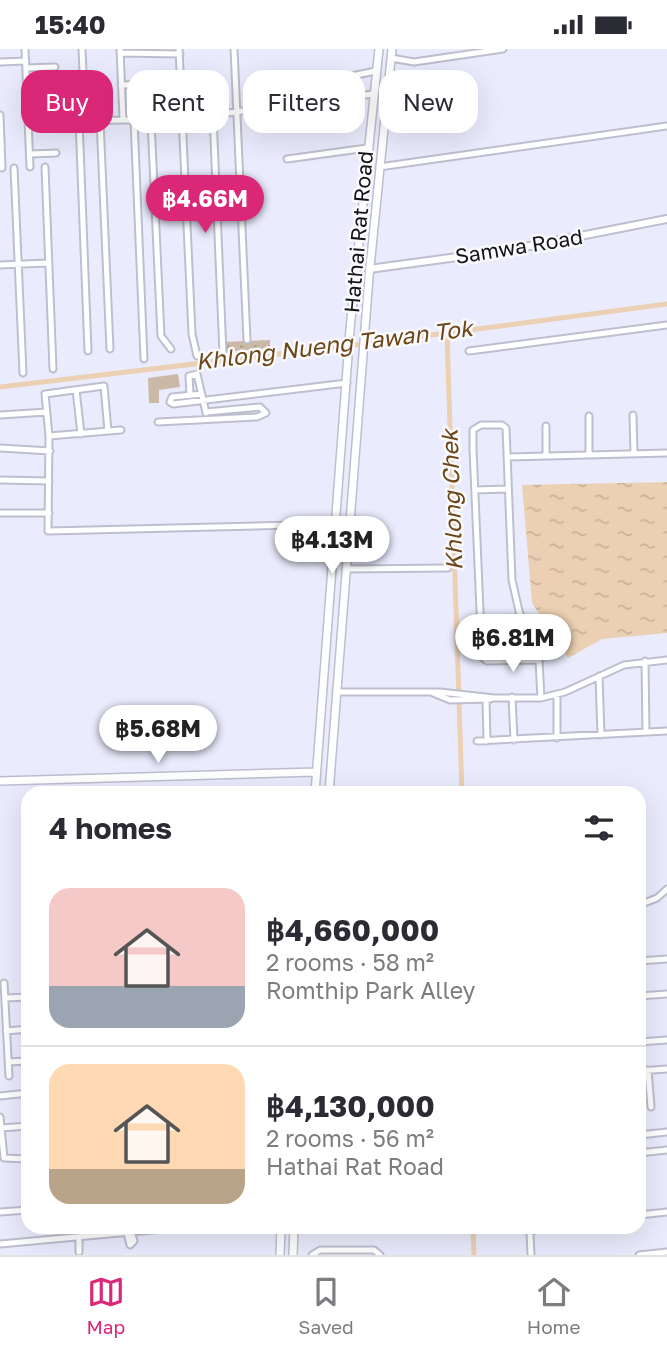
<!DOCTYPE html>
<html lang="en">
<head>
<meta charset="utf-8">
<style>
	body { margin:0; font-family:"Golos Text",sans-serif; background:#f7f7f7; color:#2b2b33; height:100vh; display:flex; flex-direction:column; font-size:26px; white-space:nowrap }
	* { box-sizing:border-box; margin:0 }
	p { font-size:23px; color:#7c7c81 }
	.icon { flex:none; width:38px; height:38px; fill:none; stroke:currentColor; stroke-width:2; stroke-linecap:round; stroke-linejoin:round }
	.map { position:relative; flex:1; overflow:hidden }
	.panel { position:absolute; left:21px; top:737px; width:625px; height:448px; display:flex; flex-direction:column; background:#fff; border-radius:21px; box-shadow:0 7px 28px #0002 }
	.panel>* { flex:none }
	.hud { position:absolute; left:21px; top:21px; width:626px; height:63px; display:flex; gap:14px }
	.price { position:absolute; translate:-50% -60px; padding:0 16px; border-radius:24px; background:#fff; color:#222; font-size:23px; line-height:46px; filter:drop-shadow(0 2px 4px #0008) }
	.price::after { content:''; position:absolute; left:50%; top:42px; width:21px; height:16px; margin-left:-10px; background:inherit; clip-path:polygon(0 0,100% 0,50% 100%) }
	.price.current { background:#db2777; color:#fff }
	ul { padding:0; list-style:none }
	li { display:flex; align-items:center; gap:21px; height:175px; padding:0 28px }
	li+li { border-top:2px solid #e1e1e2 }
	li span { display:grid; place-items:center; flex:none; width:196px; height:140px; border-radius:21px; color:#555 }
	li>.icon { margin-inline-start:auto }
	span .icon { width:84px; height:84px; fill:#fffc; stroke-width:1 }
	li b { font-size:30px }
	h2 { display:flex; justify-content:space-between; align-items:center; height:84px; padding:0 28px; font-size:30px }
	.chip { padding:0 24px; border-radius:21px; background:#fff; box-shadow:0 7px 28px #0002; font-size:24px; line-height:63px }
	.chip.current { background:#db2777; color:#fff }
	.status { display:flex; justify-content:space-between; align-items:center; height:49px; padding:0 35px; background:#fff; direction:ltr }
	.status svg { height:19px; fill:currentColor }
	.tab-bar { display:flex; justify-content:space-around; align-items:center; height:98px; border-top:2px solid #e1e1e2; background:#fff; font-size:19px; color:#7c7c81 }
	.tab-bar a { display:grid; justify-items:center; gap:4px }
	.tab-bar .current { color:#db2777 }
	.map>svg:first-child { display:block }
	.green { fill:#cab9a6 }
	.park { fill:url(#park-dots) }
	.water { fill:url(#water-ripples) }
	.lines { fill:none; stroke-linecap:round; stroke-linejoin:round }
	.canal { stroke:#ecd0b3; stroke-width:5 }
	.minor-casing { stroke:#bdbfcf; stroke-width:9 }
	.tertiary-casing { stroke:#bdbfcf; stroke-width:10 }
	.secondary-casing { stroke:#bdbfcf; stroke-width:10 }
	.minor { stroke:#fff; stroke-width:5 }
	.tertiary { stroke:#fff; stroke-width:6 }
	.secondary { stroke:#fff; stroke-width:7 }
	.labels { text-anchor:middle; stroke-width:5; stroke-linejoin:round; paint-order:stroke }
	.street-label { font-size:21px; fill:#131319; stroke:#fafafd }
	.water-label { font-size:23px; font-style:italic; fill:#6c4617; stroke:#fafafd }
</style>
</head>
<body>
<div class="status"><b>15:40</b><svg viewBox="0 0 49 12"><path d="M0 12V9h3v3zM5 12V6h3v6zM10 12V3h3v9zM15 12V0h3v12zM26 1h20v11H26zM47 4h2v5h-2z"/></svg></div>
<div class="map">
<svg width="667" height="1206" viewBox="0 0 667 1206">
	<defs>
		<pattern id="park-dots" width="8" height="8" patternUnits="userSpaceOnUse" patternTransform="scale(1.75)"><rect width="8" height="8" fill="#cab9a6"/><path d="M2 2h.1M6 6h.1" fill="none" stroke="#ad9e8e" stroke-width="1.8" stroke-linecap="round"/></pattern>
		<pattern id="water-ripples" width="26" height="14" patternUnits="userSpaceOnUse" patternTransform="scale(1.75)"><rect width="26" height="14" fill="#ecd0b3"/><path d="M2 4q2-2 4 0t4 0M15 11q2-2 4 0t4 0" fill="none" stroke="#cab299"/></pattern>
	</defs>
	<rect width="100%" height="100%" fill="#eaecfd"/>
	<path class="green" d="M178,325L180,338L159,341V354H149L148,329Z"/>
	<path class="park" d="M270,291V299L224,303V293Z"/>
	<path class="water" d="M667,433V584L602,590L568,609L532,554L522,436Z"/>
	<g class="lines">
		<path class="canal" d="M447,285L462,744
			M0,338L371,294L667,255
			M473,1178L474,1206"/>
		<g class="minor-casing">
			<path id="minor" d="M25,0L30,118
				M82,0L85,71
				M120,0L123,70
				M179,0L192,285L197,307
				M234,0L247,291
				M120,4L180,5
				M391,9L414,13L503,0
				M0,13L26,12
				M26,19L55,18
				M276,28L284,37L297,38L376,22
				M121,36L165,35
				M27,48L55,47
				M0,66L2,119
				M213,66L223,305
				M79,71L88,302
				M100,71L110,300
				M134,71L144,310
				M66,72L182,70L373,45
				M151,72L161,287L171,300
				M29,76L55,75
				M30,105L56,104
				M287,110L367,99
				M45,118L53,320
				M379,118L667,77
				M14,119L23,324
				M0,216L48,214
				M469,302L667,276
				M76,341L81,385
				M202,345L172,348L170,353L173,355L347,334
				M190,346L189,327L197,325L206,364
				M0,366L47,363
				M633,366L634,405
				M589,367V406
				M158,373L257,368L266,364L260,358L206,363
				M546,377V407
				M121,381L49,387L48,482L337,475
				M49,387L45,345L104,337L108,382
				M0,399L50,402
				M507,408L667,404
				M0,431L49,432
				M475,441L507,440
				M0,464H49
				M346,520L448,519
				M480,570L522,569
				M539,611L487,612L482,608L473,400V381L481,376H502L506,379L512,531L519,562L539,611L541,649
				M645,612L646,683
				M599,627L601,686
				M336,643H440L494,649H541L565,643L624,616L667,611
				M433,644L450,651L491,650
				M557,646V689
				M512,648L514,691
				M486,650L487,692
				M477,692L667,682
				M639,856L657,849L667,840
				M639,912L667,910
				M4,934L9,1027
				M639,947L667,945
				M5,949L28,948
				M6,982L28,980
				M639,993L667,991
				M8,1013L28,1012
				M648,1021L651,1058
				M639,1022L667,1020
				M0,1047L28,1044
				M0,1068L4,1109L28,1110
				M1,1079L28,1077
				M639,1086L667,1083
				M639,1104L667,1101
				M0,1163L28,1161
				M639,1166L667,1163
				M127,1184L130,1196L134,1192L131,1183
				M79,1188V1203
				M0,1195L185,1178
				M312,1206L320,1201H374L380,1206
				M531,1206L530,1184L539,1178
				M639,1206L667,1203"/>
		</g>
		<g class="tertiary-casing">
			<path id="tertiary" d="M369,220L509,201L667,170"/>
		</g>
		<g class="secondary-casing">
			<path id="secondary" d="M0,732L316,723
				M315,744L350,280L379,0
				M329,744L369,228L392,0
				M280,1206L281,1178
				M293,1206L294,1178"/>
		</g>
		<use href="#minor" class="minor"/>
		<use href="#tertiary" class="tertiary"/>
		<use href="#secondary" class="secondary"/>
	</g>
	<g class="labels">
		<g class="street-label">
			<text transform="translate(359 183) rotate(-85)" y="7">Hathai Rat Road</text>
			<text transform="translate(519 198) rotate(-9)" y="7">Samwa Road</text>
		</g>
		<g class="water-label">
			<text transform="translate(334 296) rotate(-7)" y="8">Khlong Nueng Tawan Tok</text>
			<text transform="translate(452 451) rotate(-92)" y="8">Khlong Chek</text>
		</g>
	</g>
</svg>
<b class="price current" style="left:205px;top:186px">฿4.66M</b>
<b class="price" style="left:332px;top:527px">฿4.13M</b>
<b class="price" style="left:513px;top:625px">฿6.81M</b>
<b class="price" style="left:158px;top:716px">฿5.68M</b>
<div class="hud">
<a class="chip current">Buy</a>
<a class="chip">Rent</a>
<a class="chip">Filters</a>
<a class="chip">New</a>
</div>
<section class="panel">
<h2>4 homes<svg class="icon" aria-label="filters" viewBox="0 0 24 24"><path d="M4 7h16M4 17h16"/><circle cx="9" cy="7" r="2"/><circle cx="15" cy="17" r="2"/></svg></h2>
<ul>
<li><span style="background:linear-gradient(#f6c9c9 70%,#9aa5b1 0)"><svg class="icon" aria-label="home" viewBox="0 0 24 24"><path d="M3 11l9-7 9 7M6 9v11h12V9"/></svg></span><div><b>฿4,660,000</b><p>2 rooms · 58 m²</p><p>Romthip Park Alley</p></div></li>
<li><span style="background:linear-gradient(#ffd9b3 75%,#b9a48a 0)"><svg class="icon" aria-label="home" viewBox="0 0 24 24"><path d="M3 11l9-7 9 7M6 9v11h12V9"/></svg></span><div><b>฿4,130,000</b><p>2 rooms · 56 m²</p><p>Hathai Rat Road</p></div></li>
</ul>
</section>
</div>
<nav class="tab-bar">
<a class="current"><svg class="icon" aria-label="map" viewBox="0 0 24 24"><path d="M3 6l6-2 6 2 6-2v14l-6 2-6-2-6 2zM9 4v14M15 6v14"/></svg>Map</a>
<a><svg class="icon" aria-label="saved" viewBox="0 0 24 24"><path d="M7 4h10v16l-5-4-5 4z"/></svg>Saved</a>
<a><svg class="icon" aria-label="home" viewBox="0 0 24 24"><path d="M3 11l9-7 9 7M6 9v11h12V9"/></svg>Home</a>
</nav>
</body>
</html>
